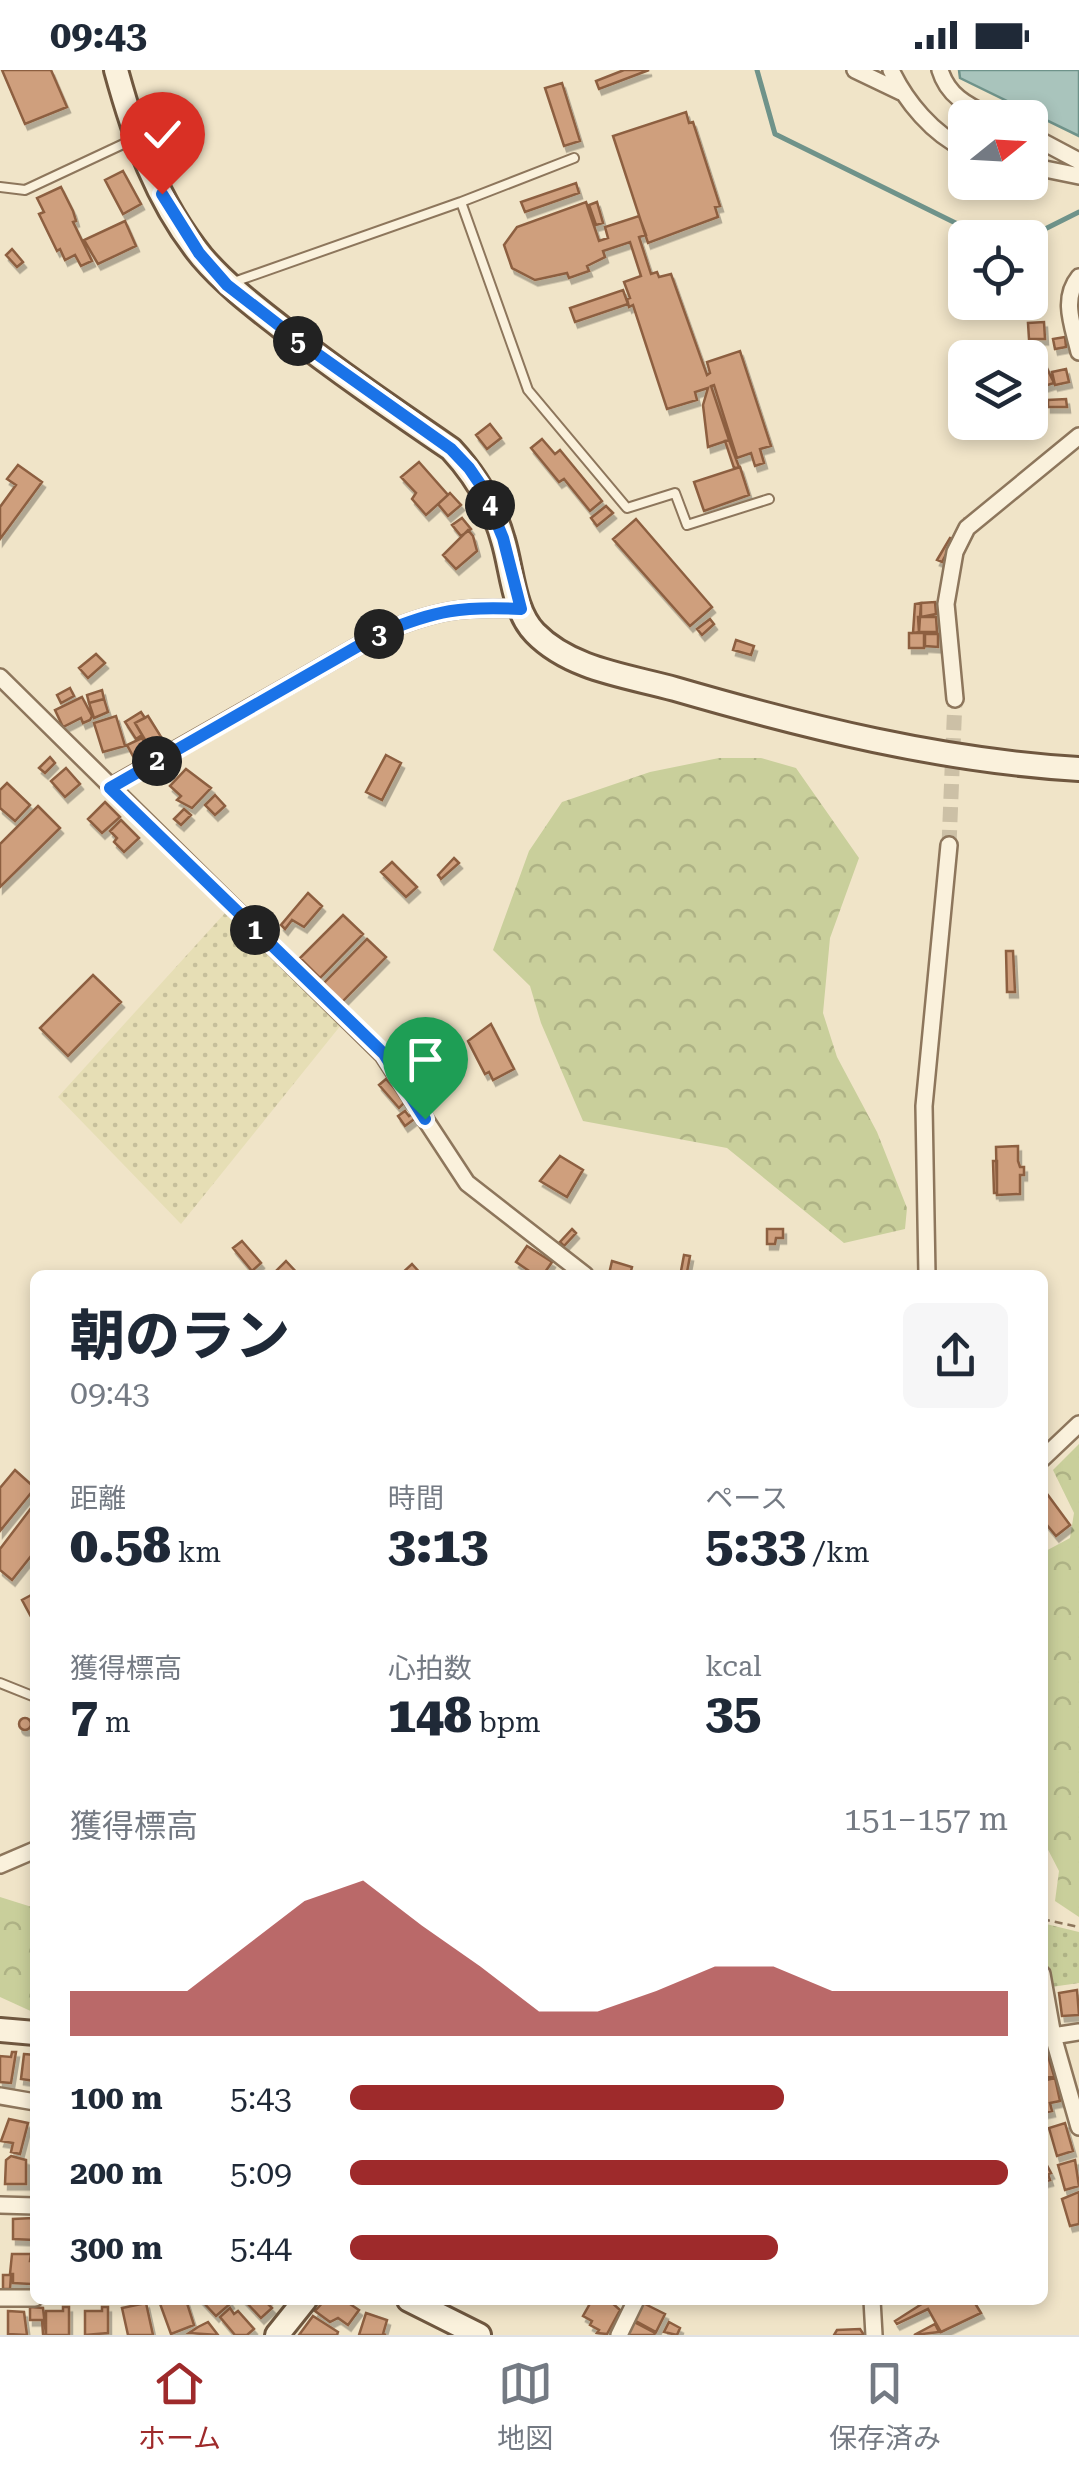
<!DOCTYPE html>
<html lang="ja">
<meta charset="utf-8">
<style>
body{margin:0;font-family:"Roboto Serif","Noto Sans JP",serif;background:#f6f6f7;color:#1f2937;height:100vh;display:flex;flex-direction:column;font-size:38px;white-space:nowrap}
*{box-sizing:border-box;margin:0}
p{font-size:32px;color:#747a83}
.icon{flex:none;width:55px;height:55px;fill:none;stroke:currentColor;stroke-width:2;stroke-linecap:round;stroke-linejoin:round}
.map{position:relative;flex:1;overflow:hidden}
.drawer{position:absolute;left:30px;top:1200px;width:1018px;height:1035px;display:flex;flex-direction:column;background:#fff;border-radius:15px;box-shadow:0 5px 15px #0003}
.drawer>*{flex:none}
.needle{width:65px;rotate:72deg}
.buttons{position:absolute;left:948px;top:30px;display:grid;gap:20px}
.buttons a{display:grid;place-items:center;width:100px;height:100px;border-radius:15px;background:#fff;box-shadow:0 5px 15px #0003;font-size:50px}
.pin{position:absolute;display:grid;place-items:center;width:85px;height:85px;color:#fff;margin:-102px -42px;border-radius:50% 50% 50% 0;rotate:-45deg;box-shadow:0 0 10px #0007}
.pin .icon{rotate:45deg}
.km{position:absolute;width:50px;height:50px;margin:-25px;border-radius:50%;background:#222;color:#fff;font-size:28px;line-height:50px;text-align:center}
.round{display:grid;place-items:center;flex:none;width:105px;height:105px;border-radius:15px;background:#f6f6f7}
.summary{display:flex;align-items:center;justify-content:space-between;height:170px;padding:0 40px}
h1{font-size:55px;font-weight:800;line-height:75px}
.metrics{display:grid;grid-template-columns:repeat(3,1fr);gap:15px;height:170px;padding:10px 40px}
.metrics div{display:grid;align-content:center}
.metrics b{font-size:50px;font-weight:800}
.metrics small{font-size:28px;font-weight:400}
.metrics p{font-size:28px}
.chart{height:280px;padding:20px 40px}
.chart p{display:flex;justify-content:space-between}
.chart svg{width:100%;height:180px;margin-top:10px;fill:#9e2a2b;opacity:.7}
ul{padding:0 40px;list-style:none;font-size:32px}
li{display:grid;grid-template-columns:160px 120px 1fr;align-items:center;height:75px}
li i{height:25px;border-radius:12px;background:#9e2a2b}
.status{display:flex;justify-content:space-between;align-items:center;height:70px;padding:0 50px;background:#fff;direction:ltr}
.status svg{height:28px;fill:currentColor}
.tab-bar{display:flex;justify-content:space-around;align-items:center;height:140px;border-top:2px solid #e0e1e3;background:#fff;font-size:28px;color:#747a83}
.tab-bar a{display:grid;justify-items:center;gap:5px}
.tab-bar .current{color:#9e2a2b}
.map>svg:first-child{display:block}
.farmland{fill:url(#farmland-dots)}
.forest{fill:url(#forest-crowns)}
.park{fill:url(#park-dots)}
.water{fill:#a9c4bc;stroke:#6f938a;stroke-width:2.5}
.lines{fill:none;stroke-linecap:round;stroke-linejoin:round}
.stream{stroke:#6f938a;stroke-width:5}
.building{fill:#cf9f7d;stroke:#8d5f41;stroke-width:2.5;filter:url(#shadow)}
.street-tunnel{stroke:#ccc0a6;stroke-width:15;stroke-dasharray:15 8;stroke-linecap:butt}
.lane-casing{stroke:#8d765c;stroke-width:12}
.street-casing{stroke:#8d765c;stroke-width:20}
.secondary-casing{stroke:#6f573f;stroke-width:28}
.path{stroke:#8d765c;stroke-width:2.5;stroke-dasharray:8 5;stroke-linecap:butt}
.lane{stroke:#faf1dc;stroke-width:8}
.street{stroke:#faf1dc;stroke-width:15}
.secondary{stroke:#faf1dc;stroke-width:22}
.route-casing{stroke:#fff;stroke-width:20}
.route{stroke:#1a73e8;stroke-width:12}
</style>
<div class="status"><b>09:43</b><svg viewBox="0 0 49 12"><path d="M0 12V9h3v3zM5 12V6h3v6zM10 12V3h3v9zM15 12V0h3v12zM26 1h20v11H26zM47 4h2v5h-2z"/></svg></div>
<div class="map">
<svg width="1079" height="2265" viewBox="0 0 1079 2265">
<defs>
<pattern id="farmland-dots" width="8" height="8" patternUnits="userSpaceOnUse" patternTransform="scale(2.5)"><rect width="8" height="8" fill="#e6deb5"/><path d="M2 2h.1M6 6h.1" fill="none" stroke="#c6bf9b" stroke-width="1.8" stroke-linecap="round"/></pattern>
<pattern id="forest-crowns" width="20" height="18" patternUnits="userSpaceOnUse" patternTransform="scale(2.5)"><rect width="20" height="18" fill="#c9cf9b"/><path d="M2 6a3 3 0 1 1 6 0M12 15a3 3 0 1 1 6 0" fill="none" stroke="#aeb285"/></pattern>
<pattern id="park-dots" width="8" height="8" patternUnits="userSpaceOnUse" patternTransform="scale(2.5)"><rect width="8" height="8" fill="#c9cf9b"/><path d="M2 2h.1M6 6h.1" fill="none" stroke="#aeb285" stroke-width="1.8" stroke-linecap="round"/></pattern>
<filter id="shadow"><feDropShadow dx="3" dy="5.5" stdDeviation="0" flood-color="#0004"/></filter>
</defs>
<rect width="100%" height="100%" fill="#f0e4c8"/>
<path class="farmland" d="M225,843L341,955L181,1154L58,1027Z"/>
<path class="forest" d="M719,688H761L796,698L859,788L830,868L823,943L837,987L877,1062L907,1138L905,1159L844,1173L727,1078L583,1051L541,953L530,916L493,880L529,781L562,732L650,702Z
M1079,1374V1847L1055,1831L1059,1801L1043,1770L1042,1483L1070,1468L1074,1443L1053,1400Z
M0,1827L35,1838V1943L0,1927Z"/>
<path class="park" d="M1042,1853L1079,1862V1913L1051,1917L1043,1878Z"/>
<path class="water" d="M959,0H1079V66L960,8Z"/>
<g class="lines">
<path class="stream" d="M757,0L775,64L986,168
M1027,168L1079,142"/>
</g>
<path class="building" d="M2,0H51L67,37L25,54Z
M624,0H649L599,19L596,11Z
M562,13L580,71L564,76L545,18Z
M686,42L689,53L693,52L720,136L715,137L718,147L648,173L613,66Z
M123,101L141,134L123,144L105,110Z
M576,113L579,123L525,142L521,132Z
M61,117L73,141L76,151L73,152L92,191L81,196L75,185L65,190L60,179L57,181L39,144L44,142L37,128Z
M586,132L599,171L608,168L605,157L639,146L646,165L639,167L651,204L657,202L659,207L671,204L707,305L710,303L707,292L740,281L771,376L760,379L764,393L755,396L751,383L737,388L714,315L711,316L729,370L708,377L703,335L708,318L695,322L697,330L667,339L633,235L629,237L627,229L630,228L624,212L641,206L630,172L603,181L605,187L587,196L589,201L569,208L567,203L535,210L512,198L504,175L517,157Z
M597,132L603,153L596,155L589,135Z
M125,151L136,176L98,194L84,170Z
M12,179L23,192L17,197L6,185Z
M623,220L628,234L575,252L570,238Z
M1044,252L1045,269H1029L1028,253Z
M1065,267L1066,277L1055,279L1053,269Z
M1042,288L1054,313L1038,318L1035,308L1039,306L1034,291Z
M1066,299L1069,312L1055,315L1052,302Z
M1066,329L1067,337H1048V330Z
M490,354L501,368L487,379L476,365Z
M542,369L555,384L560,380L602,431L590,441L564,409L559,412L531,378Z
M729,370L739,397L734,398L725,371Z
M419,392L448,425L426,445L412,429L416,423L401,407Z
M18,395L42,412L0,469V437L16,415L7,409Z
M740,397L749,425L704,441L694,412Z
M450,423L461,435L448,446L438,434Z
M606,436L613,443L597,456L591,448Z
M462,448L471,459L461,466L452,455Z
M965,448L942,492L937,490L950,468L953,469Z
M636,449L712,537L690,556L613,469Z
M468,460L473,466L477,481L456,499L443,485Z
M935,532L936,544L921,547V533Z
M921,533L919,562L913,563L915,534Z
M918,547H936L937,562H919Z
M710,549L714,554L702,565L697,559Z
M909,563H924V578H909Z
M925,564H938V577L925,576Z
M736,570L754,576L751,585L733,580Z
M96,584L105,593L88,608L79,598Z
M70,618L74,626L61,633L57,625Z
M102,620L104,629L89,633L87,625Z
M82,627L92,646L90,650L83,653L81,648L63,657L55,640Z
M104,629L108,642L94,648L89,633Z
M141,642L145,648L135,653L142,665L136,669L125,652Z
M116,646L125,676L103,682L94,653Z
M148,646L163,670L150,678L135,653Z
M142,668L147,678L133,686L127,675Z
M386,685L401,693L382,730L366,722Z
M50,687L55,693L45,703L39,698Z
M66,698L80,714L65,727L51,711Z
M186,699L211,718L192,738L177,730L181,726L170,716Z
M7,713L30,735L15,751L0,738V720Z
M215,725L225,736L215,745L205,735Z
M105,732L120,747L102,763L88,749Z
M38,736L60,758L0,817V774Z
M184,739L191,745L181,755L174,749Z
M121,750L139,768L124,782L114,772L117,768L110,761Z
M454,788L459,793L441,809L438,805Z
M392,792L417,817L406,827L381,802Z
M308,823L322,836L304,857L292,850L285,859L281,855Z
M343,845L363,864L320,908L300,888Z
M367,869L386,887L342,932L324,913Z
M1006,881H1013L1015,922H1007Z
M93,905L121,932L68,986L40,958Z
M491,954L514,999L493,1010L489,1002L485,1004L468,971Z
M386,1009L406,1031L399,1038L379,1015Z
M405,1041L409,1046L414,1043L417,1047L405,1056L398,1046Z
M1018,1076V1091L1020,1097H1024V1105H1020V1124L997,1125L996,1077Z
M560,1086L583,1100L567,1127L540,1111Z
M993,1091H997V1123H994Z
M572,1159L576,1163L564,1176L560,1172Z
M767,1159H783V1168H776L775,1174H767Z
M242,1171L261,1193L252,1201L233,1178Z
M527,1176L552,1192L543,1205H535L516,1192Z
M684,1185L690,1186L687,1202L681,1201Z
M286,1191L299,1205H272Z
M612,1191L632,1197L630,1205L609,1204Z
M412,1194L422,1205H400Z
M15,1400L35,1418L0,1461V1418Z
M1042,1417L1070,1455L1056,1466L1042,1449Z
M35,1433V1481L12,1510L0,1500V1479Z
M35,1523V1554L22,1530Z
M19 1654a6 6 0 1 1 12 0a6 6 0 1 1-12 0Z
M1077,1920L1079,1945L1062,1946L1059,1923Z
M1042,1978L1046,1979L1054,2006L1042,2009Z
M12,1982H16L11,2013L0,2012V1986L11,1987Z
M24,1984L35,1985V2011L21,2009Z
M1055,2008L1060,2031L1050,2033L1052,2041L1042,2043V2011Z
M9,2049L28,2053L20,2084L11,2082L13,2073L1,2071Z
M1065,2053L1073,2081L1057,2086L1049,2058Z
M11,2086L26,2090V2114H5L6,2090Z
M1044,2090L1051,2103L1048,2104L1050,2110L1042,2112Z
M1075,2090L1079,2116L1065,2120L1058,2095Z
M1079,2122V2154L1070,2156L1062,2129Z
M33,2148L35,2170L13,2169V2149Z
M12,2184H31L30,2191H35L31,2214L13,2213V2204H10Z
M3,2205H11L10,2219H3Z
M186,2230L194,2255L171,2264L159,2231Z
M201,2230H229L231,2233L216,2246Z
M244,2230H268L266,2232L272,2238L261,2248Z
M325,2230H344L359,2240L348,2255L338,2248L330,2252L315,2241Z
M592,2230H609L620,2240L607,2264L597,2263L599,2260L590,2255L592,2251L583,2246Z
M973,2230L981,2243L941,2262L928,2239L897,2254L895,2251L928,2230Z
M146,2233L153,2265H128L122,2238Z
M643,2233L665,2244L656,2262L634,2250Z
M30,2237L43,2238L46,2265L43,2264L42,2250H30Z
M63,2237H69V2265H46V2241H63Z
M102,2237H108V2263L85,2265V2241H102Z
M230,2238L234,2244L238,2241L254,2259L247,2265H235L220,2247Z
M8,2241L24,2242L27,2265L8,2264Z
M366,2243L387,2250L383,2264L386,2265H359Z
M313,2246L338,2262L337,2265H299Z
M208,2252L218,2265L189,2263L198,2257Z
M634,2252L655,2263L654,2265H627Z
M669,2252L680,2258L677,2265L664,2262Z
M935,2254L939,2262L914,2265Z
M860,2259L864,2265H834L837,2260Z"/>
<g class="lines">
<path class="street-tunnel" d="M949,775L955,629"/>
<g class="lane-casing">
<path id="lane" d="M0,117L25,120L134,69
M461,132L528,320L627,438L675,423L687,455L769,429
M231,213L461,132L574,88
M0,1613L35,1627"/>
</g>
<g class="street-casing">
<path id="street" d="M855,0L901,22
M891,0C906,32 933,64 965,79
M940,0C948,27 969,36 993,48
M1030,65L1079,91
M1030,96L1079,106
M1079,207C1061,229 1073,256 1079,282
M0,607L383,985L467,1113L585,1205
M955,629L946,534L955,482L967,458L1079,366
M110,717L381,563C436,540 462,536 521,539
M927,1205L924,1036L949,775
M1042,1389L1079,1354
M0,1795L35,1780
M1042,1904L1053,1966L1079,2057
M1053,1966L1079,1962
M0,2026L35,2032
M0,2135L35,2136
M0,2228H35
M872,2230L874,2265
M619,2265L636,2230"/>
</g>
<g class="secondary-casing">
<path id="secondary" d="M116,0C134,66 157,132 202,187C226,215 254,236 282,258C337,301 394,340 451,379C476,406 493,434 503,470C512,499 513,541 535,563C571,600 629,606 675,619C806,657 942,691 1079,699
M0,1960L35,1963
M409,2230L479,2265
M277,2265L305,2230"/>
</g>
<path class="path" d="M1042,1849L1079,1857"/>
<use href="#lane" class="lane"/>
<use href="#street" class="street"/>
<use href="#secondary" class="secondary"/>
</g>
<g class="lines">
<g class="route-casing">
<path id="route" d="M162,124L199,183L227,215L303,274L451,379L469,398L482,417L503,468L521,539C462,536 436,540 381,563L110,718L384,984L425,1049"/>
</g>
<use href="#route" class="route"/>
</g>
</svg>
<div class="buttons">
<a><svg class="needle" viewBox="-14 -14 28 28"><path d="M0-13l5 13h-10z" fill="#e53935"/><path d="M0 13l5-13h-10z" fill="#747a83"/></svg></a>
<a><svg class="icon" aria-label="locate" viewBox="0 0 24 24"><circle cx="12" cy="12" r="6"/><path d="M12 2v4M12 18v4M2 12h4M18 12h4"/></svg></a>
<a><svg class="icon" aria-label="layers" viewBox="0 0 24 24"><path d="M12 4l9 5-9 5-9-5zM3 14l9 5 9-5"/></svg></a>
</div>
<div class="pin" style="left:425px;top:1049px;background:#1e9e55"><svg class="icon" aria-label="arrive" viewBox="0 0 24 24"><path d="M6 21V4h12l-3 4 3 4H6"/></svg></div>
<div class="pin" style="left:162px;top:124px;background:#d93025"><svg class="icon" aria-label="check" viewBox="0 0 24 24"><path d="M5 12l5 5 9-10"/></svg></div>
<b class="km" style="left:255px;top:860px">1</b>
<b class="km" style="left:157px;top:691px">2</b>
<b class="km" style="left:379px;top:564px">3</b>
<b class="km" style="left:490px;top:435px">4</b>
<b class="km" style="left:298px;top:271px">5</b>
<section class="drawer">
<div class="summary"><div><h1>朝のラン</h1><p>09:43</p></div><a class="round"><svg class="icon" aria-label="share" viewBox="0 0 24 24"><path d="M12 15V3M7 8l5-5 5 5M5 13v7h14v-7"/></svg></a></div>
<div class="metrics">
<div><p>距離</p><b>0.58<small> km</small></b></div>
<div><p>時間</p><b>3:13</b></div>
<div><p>ペース</p><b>5:33<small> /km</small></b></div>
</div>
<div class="metrics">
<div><p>獲得標高</p><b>7<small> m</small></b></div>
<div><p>心拍数</p><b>148<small> bpm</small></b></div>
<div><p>kcal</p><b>35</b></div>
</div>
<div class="chart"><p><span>獲得標高</span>151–157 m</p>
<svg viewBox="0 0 160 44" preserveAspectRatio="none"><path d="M0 44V33L10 33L20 33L30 22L40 11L50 6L60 17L70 27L80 38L90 38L100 33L110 27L120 27L130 33L140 33L150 33L160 33V44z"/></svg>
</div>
<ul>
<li><b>100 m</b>5:43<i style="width:66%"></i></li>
<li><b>200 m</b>5:09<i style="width:100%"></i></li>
<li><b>300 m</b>5:44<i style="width:65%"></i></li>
</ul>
</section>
</div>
<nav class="tab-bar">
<a class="current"><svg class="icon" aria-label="home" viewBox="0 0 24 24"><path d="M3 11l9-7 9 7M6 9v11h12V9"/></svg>ホーム</a>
<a><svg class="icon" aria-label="map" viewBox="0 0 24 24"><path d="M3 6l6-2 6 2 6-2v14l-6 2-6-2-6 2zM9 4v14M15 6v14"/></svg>地図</a>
<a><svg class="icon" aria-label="saved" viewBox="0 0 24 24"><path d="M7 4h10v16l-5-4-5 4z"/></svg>保存済み</a>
</nav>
